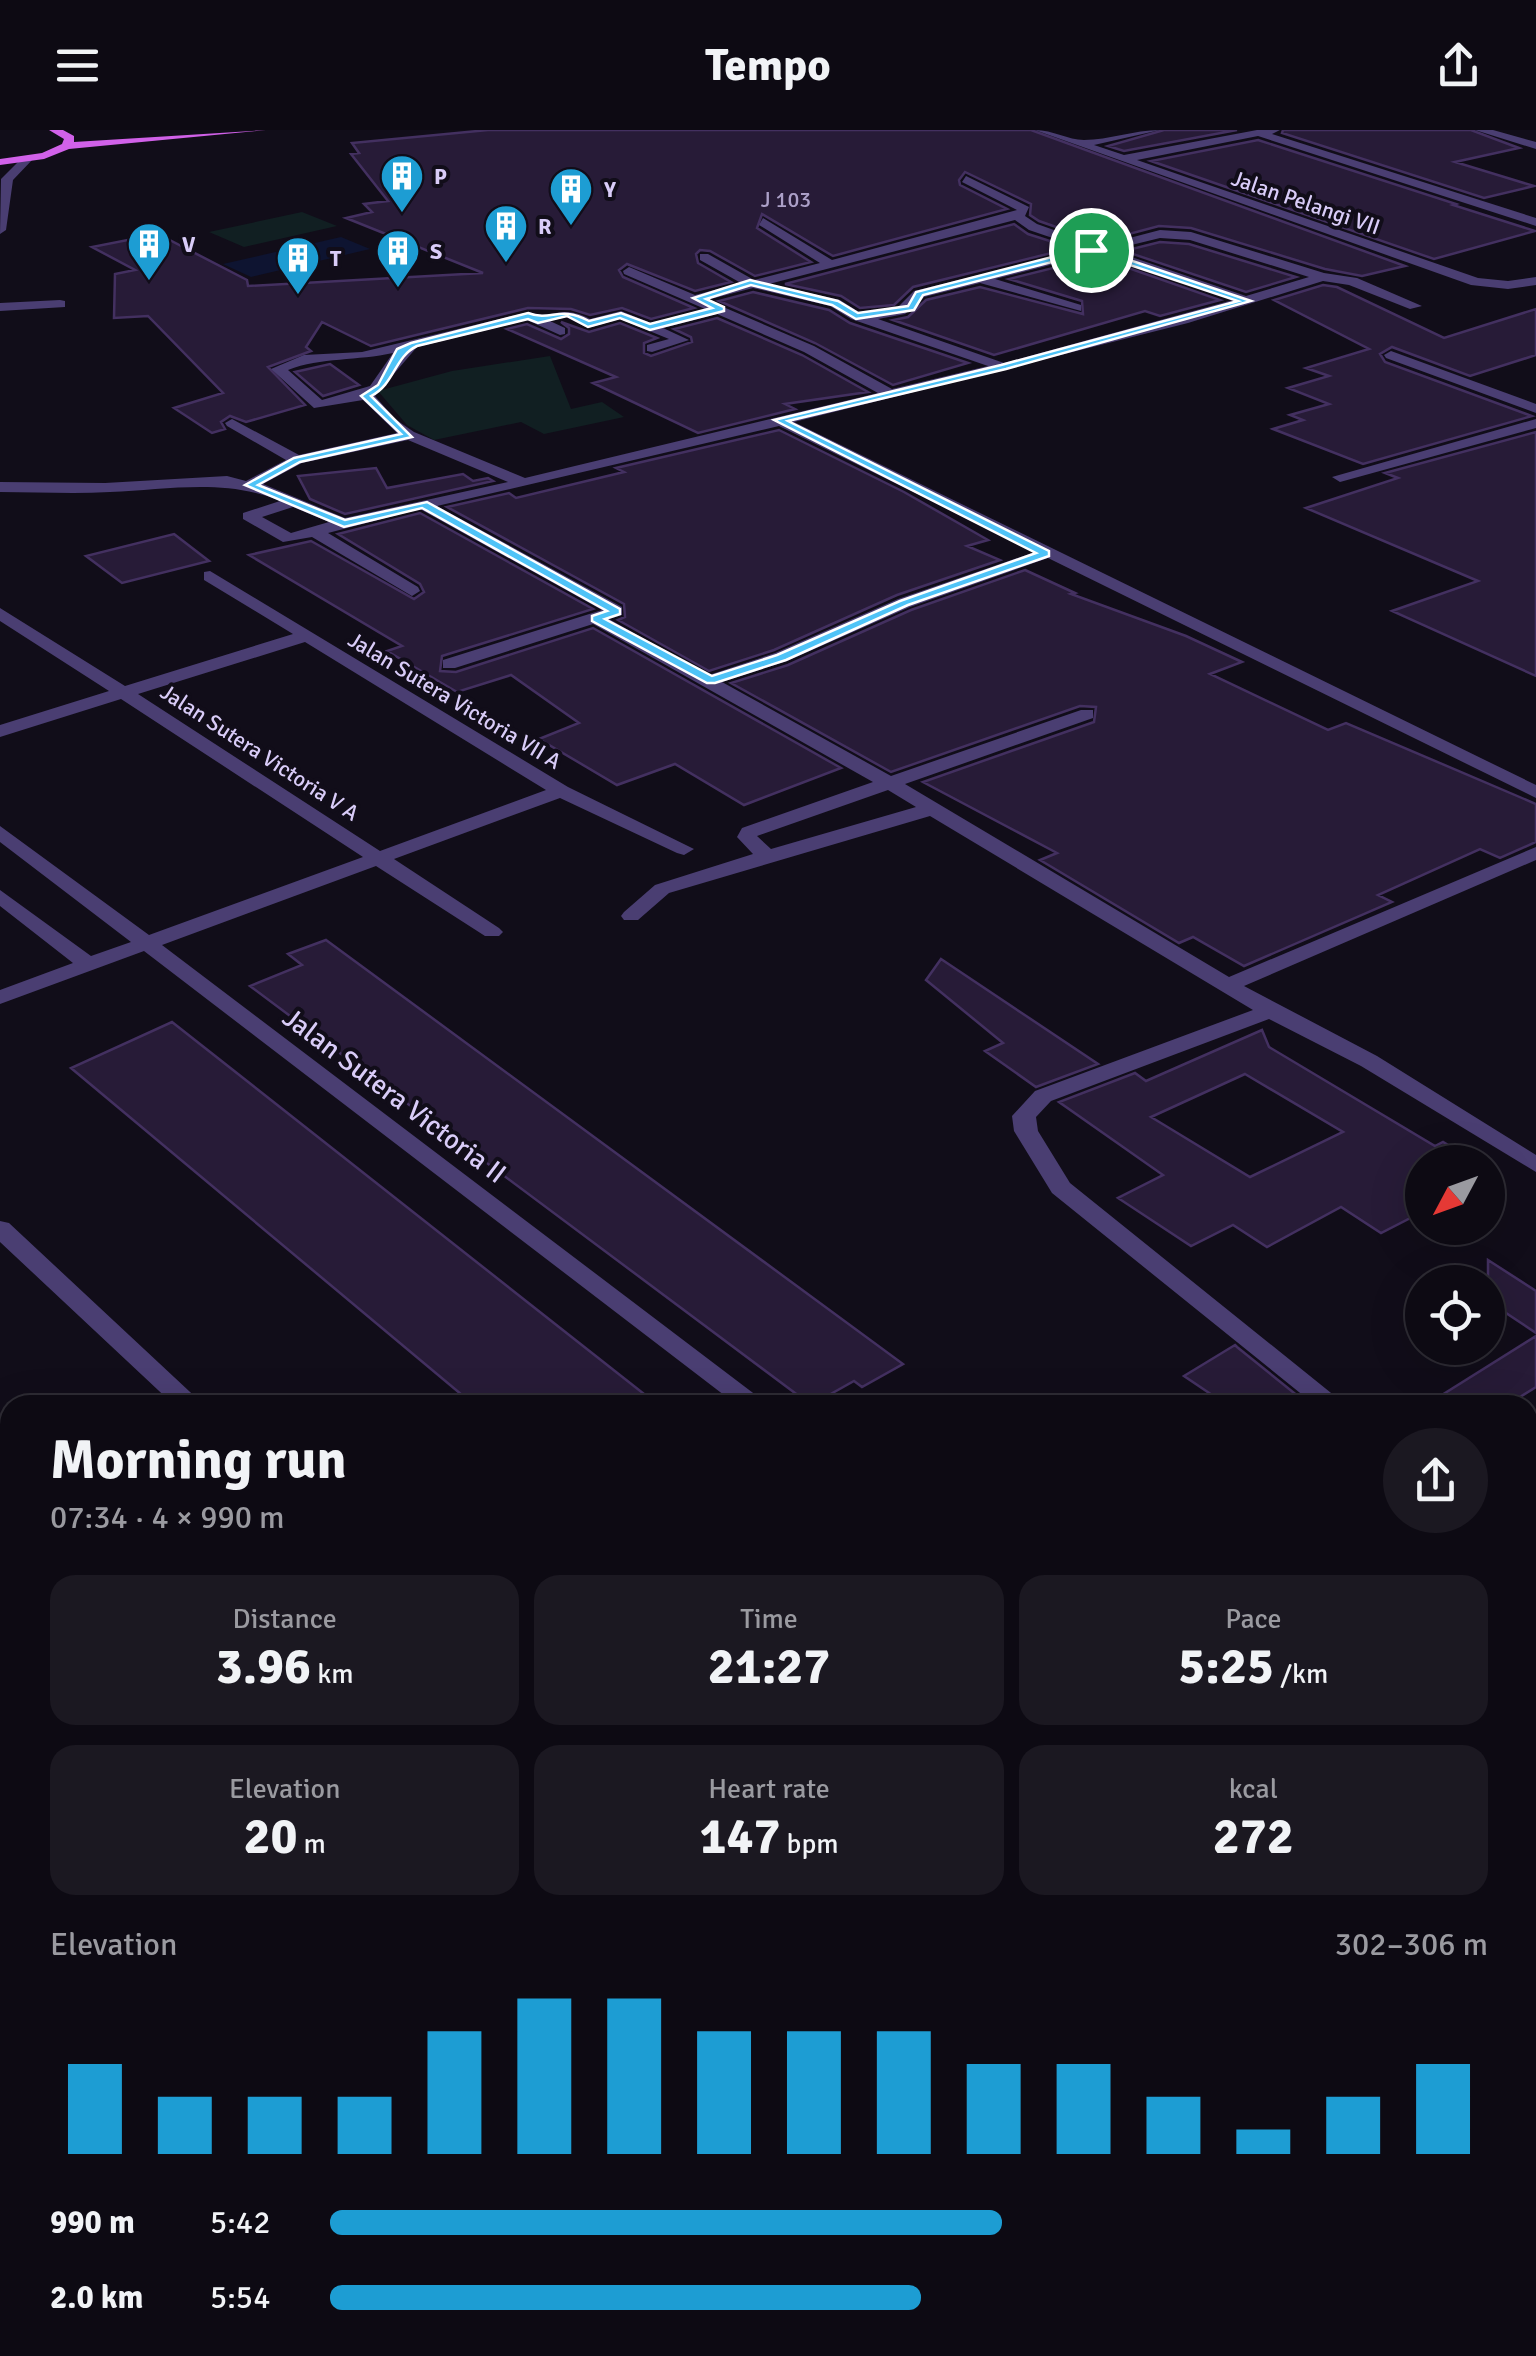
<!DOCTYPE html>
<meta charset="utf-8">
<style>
body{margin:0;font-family:Signika,sans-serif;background:#1b1821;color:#f1f3f6;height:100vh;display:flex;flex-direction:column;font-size:38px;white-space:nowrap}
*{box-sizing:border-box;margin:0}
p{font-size:32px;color:#9a9aa0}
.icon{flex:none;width:55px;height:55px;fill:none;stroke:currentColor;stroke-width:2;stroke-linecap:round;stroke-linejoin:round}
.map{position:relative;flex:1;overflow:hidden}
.panel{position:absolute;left:0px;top:1265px;width:1538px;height:962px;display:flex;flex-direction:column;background:#0d0a13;border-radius:30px 30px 0 0;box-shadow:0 10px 40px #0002,0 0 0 2px #2d2b33}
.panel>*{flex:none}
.needle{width:65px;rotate:229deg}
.controls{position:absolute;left:1405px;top:1015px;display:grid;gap:20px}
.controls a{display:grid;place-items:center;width:100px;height:100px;border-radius:50%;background:#0d0a13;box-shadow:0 10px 40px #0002,0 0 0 2px #2d2b33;font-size:50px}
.pin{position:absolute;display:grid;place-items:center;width:85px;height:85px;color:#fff;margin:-42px;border:5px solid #fff;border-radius:50%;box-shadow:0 2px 10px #0007}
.round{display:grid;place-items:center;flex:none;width:105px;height:105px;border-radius:52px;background:#1b1821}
.summary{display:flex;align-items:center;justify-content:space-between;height:170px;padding:0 50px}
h1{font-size:55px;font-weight:700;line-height:75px}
.metrics{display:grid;grid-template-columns:repeat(3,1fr);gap:15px;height:170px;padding:10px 50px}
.metrics div{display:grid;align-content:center;border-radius:25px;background:#1b1821;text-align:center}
.metrics b{font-size:50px;font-weight:700}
.metrics small{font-size:28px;font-weight:400}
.metrics p{font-size:28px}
.chart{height:280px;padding:20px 50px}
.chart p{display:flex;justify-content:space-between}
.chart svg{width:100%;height:180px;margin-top:10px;stroke:#1d9dd3;stroke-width:6}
ul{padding:0 50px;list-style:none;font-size:32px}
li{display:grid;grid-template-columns:160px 120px 1fr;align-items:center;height:75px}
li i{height:25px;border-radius:12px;background:#1d9dd3}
header{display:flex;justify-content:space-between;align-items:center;height:130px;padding:0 50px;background:#0d0a13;font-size:45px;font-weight:700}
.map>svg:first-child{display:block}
.green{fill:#111f22}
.water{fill:#0e1431}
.building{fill:#271b37;stroke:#433060;stroke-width:2.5;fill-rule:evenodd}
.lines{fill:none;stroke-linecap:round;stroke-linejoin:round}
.minor{fill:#4a3e72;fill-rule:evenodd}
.major{fill:#d161e9;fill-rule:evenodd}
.route{fill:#4fc3f7;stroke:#fff;stroke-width:2.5;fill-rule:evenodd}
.labels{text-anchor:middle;stroke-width:8;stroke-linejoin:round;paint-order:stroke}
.far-poi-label{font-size:22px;font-weight:bold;fill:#d9ccf8;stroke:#110d19;text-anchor:start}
.number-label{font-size:22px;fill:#aca0c8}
.far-street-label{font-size:22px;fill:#d9ccf8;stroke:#110d19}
.street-label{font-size:28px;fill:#d9ccf8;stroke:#110d19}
</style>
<header><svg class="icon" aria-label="menu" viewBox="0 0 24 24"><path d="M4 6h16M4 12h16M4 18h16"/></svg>Tempo<svg class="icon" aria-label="share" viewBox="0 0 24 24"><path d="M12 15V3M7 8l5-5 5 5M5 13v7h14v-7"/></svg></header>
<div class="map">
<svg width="1536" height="2226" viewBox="0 0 1536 2226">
<rect width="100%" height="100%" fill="#110d19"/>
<path class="green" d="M302,82L337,96L244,117L209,102Z
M550,226L571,279L602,272L624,287L544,304L521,292L434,310L407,295L378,261L452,241Z"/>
<path class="water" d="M341,107L370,119L251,147L223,134Z"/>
<path class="building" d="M488,0H1031L1405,136L1362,146L1325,139L1191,98L1159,96L1099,112L1039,91L1030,85L1031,74L965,42L959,50L960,55L1007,79L833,126L762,84L757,98L811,132L755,146L710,121L700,120L696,124L698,133L731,152L695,161L627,134L619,140L623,147L694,178L651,189L622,178L590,185L571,179L528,178L371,216L322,192L306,217L311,221L268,237L305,275L246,292L230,286L221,292L225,299L212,303L174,278L223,263L148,186L114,188L115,144L135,140L92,117L158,104L247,150L248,156L483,143L346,88L372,82L364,74L388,71L351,24L359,23L352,13Z
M1164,0H1237L1124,21L1108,16Z
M1283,0H1471L1519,18L1455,32L1534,56L1484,68L1282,3Z
M1258,10L1456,74L1453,75L1535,101L1434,129L1151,31Z
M1014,94L1028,104L1072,118L913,157L894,175L860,178L841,166L785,154Z
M1160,112L1189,114L1296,147L1246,162L1124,121Z
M1097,127L1220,170L1160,186L1145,181L994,225L893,190L908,187L926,170L980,157L1083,184L1082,171L1009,149Z
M1323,155L1337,157L1444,208L1536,179V225L1470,246L1392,217L1380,224L1385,232L1532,286L1363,334L1273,299L1303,290L1290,285L1329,274L1288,258L1329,246L1306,238L1369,219L1274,170Z
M753,162L829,180L850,193L968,233L893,255L815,213L719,171Z
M717,188L802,225L868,262L785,274L795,279L698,303L593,253L616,247L507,199L527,194L561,209L569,204V198L561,192L589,202L620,193L657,208L644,213V223L651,226L692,212L691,207L674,199Z
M330,234L359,255L323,266L295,242Z
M779,300L904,362L988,410L967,416L1000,430L897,465L774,520L709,541L618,490L625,487L624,474L447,377L509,363L516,368L624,342L616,338Z
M1536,302V546L1392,481L1478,451L1306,378L1398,348L1385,343Z
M376,338L387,358L463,344L473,351L488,348L493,351L345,384L310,369L298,346Z
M420,383L593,479L442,526L440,541L456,542L593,498L841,638L744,675L675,634L617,655L539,609L579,593L511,545L457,562L387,521L402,516L249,425L311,411L414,469L424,462L420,454L338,404Z
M174,404L209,431L122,453L86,426Z
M1025,440L1075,463L1071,464L1186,506L1242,532L1210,544L1328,600L1346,593L1536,674V712L1500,728L1480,719L1378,765L1392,772L1244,836L1193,807L1179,813L1040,730L1057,723L923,652L1094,592L1096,577L1080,576L891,642L731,553L788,535L911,480Z
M326,810L903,1234L862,1257L854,1251L811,1275L250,856L302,835L288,824Z
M941,829L1098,934L1036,957L985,921L1003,913L926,850Z
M172,892L658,1275H474L71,938Z
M1262,900L1269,917L1435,1016L1443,1012L1476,1032H1422V1082L1381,1103L1341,1077L1267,1117L1233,1095L1191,1116L1118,1068L1163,1045L1059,972L1135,943L1146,951ZM1245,944L1343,1002L1250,1047L1151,987Z
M1488,1130L1536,1161V1203L1488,1171Z
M1536,1206V1257L1507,1275H1426Z
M1235,1215L1237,1217L1309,1275H1227L1184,1246Z"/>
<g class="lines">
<path class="minor" d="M1035,0C1053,0 1068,10 1084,10C1109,10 1134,0 1160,0L1094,15L1124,25L1257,0H1280L1272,4L1536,88V96L1258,6L1137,30L1478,148L1508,151L1536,147V155L1508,159L1471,155Z
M1475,0H1493L1536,12V19Z
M23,27L33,29L13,50L6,100L0,104L1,49Z
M966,46L1029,77L1025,86L1037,94L1099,116L1160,100L1191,102L1324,143L1357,148L1422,176L1410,179L1349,155L1323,151L1188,193L794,292L1536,655V668L1048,428L910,477L787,531L722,552L891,646L1081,580H1093V588L905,654L1229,847L1536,717V730L1244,856L1377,926L1536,1025V1042L1361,936L1269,889L1051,971L1036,987L1038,1001L1070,1053L1346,1275H1315L1052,1063L1014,1001L1012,986L1035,961L1253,880L930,686L669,763L638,790H624L621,786L624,782L655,755L753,724L737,707L742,698L873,652L593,494L455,538H443V530L602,480L420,379L328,403L418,457L420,461L412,466L312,407L283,412L243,389V383L280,371C225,348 167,360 110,362C73,364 36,362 0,362V352L105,353L227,346L246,351L286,330L227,296L225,293L232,289L299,325L397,303L363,270L314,278L271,239L304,225L362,222L529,182C554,191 559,173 590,189L621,181L651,193L705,179L624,144L623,141L629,137L695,165L741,153L700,130V124H708L754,150L820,133L759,95L763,88L832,130L1017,80L962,52ZM1015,90L1029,100L1085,119L914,161L896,179L859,182L840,170L769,154ZM1160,108L1190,110L1309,147L1246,166L1111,120ZM1097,123L1233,170L1004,233L878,189L905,184L924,167L980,153L1081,181V175L995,149ZM753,158L830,176L851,189L988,236L892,259L814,216L707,170ZM717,184L804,222L878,263L525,348L414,302L395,289L375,266L417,217L527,190L560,205L565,204V198L550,191L566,187L588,198L620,189L669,209L647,215V221L652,222L689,210L663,198ZM393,223L370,256L322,270L288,240C321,227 358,231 393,223ZM779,296L1035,422L898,469L775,523L709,545L609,489L622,485V477L437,376ZM408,310L508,352L345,388L263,354L302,333ZM293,377L329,392L291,403L262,387ZM888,660L916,677L771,719L757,706Z
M60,170L65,171V177L0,181V173Z
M1391,221L1536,274V283L1386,228L1384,225Z
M1536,289V298L1340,352L1332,347Z
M210,441L568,657L694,719L684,725L677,723L560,668L394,729L499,798L503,802L499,806H485L376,736L162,815L769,1275H737L144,821L0,874V860L73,833L0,776V760L91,826L131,812L0,712V696L149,805L363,727L121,569L0,607V595L109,561L0,491V478L125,556L293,504L204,450V442ZM305,512L546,660L380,721L138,564Z
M0,1091L9,1093L204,1275H174L0,1112Z
M1536,1331V1353L1528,1355V1333Z
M1528,1441L1536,1443V1467L1528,1465Z
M0,1743L10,1746V1772L0,1769Z
M10,1844V1878L0,1881V1847Z
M0,1968L10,1972V2037L0,2033Z
M1528,2034L1536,2037V2074L1528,2071Z
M45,2218H83L86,2226H48Z
M851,2218H890L893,2226H854Z"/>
<path class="major" d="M49,0H63L74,6V12L266,0L69,19L44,29L0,35V29L42,23L62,14L64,9Z"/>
</g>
<path class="route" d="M1091,117L1251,171L1006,239L788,291L1049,421V426L908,475L786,530L715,553H707L592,491V486L607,481L422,378L344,397L245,355L294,328L401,304L361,266L378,255L397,219L411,213L528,183C552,192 559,175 589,191L621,183L650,194L712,178L693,168L750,150L838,171L858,183L908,176L916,162ZM1091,122L1238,171L1001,235L774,290L1036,423L900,471L777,525L712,546L605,489L620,484V479L427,372L345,390L258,355L300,332L412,307L371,266C395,254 394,227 417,216L528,189L538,193L567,186L588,197L620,188L650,200L724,181V177L706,169L751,155L832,175L856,189L914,180L923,165Z"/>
<defs>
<g id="building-pin" transform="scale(2.25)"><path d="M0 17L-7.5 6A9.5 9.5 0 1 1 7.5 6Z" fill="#1d9dd3" stroke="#110d19"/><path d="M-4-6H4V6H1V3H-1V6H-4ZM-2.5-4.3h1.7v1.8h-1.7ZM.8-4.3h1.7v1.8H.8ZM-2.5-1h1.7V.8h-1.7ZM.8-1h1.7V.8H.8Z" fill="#fff"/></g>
</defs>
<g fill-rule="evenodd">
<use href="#building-pin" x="402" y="46"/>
<use href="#building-pin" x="571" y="59"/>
<use href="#building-pin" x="506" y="96"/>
<use href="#building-pin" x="149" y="114"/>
<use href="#building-pin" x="398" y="121"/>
<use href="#building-pin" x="298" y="128"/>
</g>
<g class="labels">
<g class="far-poi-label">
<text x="434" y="54">P</text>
<text x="604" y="67">Y</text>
<text x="538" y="104">R</text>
<text x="182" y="122">V</text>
<text x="430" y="129">S</text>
<text x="330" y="136">T</text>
</g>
<g class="number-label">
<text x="786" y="77">J 103</text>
</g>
<g class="far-street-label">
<text transform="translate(1306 72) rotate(19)" y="8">Jalan Pelangi VII</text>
<text transform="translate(455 570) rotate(31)" y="8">Jalan Sutera Victoria VII A</text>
<text transform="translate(260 622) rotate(33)" y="8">Jalan Sutera Victoria V A</text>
</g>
<g class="street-label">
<text transform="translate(395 965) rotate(37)" y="10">Jalan Sutera Victoria II</text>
</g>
</g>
</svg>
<div class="controls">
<a><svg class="needle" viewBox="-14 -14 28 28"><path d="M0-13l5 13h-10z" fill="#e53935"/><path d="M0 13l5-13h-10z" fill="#9a9aa0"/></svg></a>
<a><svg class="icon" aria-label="locate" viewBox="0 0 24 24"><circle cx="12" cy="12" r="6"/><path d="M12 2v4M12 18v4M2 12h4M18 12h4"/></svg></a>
</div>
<div class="pin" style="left:1091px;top:120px;background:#1e9e55"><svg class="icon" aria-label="arrive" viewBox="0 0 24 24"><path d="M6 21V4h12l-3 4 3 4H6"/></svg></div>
<section class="panel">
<div class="summary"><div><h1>Morning run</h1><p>07:34 · 4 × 990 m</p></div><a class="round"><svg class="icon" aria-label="share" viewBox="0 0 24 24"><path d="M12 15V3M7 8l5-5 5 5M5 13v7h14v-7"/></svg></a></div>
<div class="metrics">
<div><p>Distance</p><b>3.96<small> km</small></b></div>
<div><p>Time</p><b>21:27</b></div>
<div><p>Pace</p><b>5:25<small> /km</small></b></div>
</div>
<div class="metrics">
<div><p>Elevation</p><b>20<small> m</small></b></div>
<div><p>Heart rate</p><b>147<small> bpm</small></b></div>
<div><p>kcal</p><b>272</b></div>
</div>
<div class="chart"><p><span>Elevation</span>302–306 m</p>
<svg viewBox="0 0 160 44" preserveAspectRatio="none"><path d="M5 44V22M15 44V30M25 44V30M35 44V30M45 44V14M55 44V6M65 44V6M75 44V14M85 44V14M95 44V14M105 44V22M115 44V22M125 44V30M135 44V38M145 44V30M155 44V22"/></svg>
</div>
<ul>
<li><b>990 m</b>5:42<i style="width:58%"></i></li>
<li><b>2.0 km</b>5:54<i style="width:51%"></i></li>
</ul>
</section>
</div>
